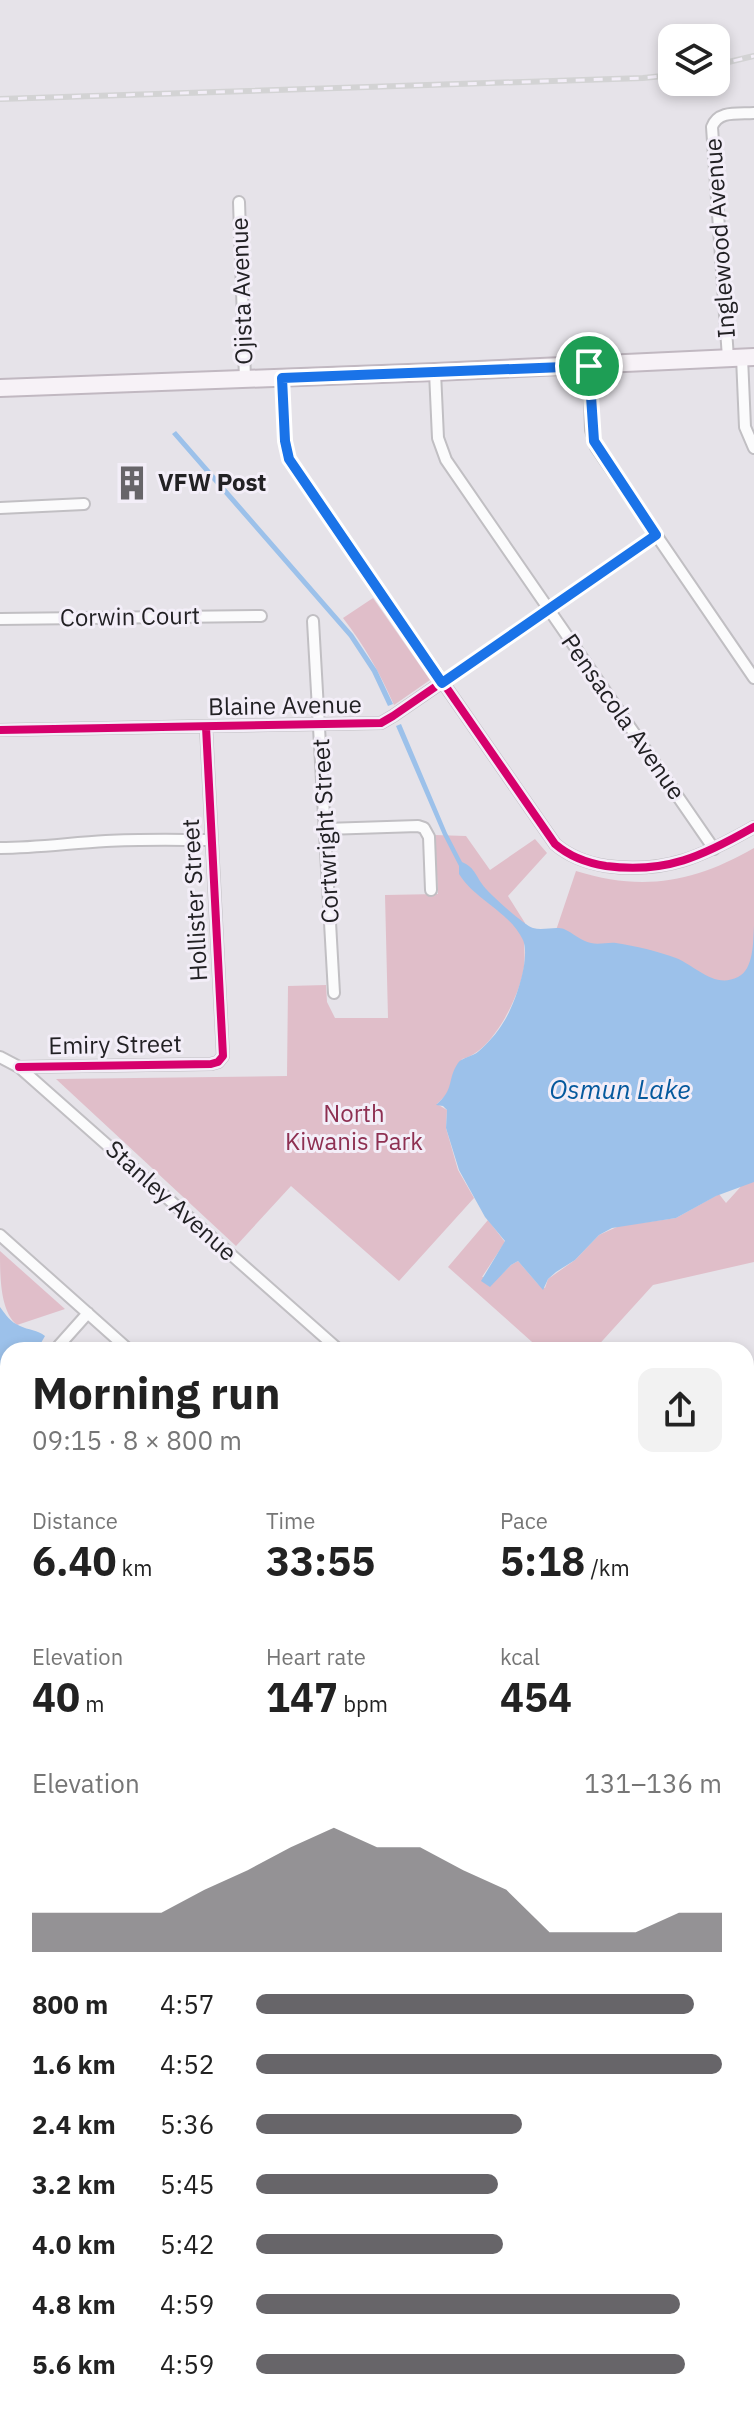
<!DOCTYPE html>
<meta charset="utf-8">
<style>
body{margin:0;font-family:"IBM Plex Sans",sans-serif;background:#f2f2f2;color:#222;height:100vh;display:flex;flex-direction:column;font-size:30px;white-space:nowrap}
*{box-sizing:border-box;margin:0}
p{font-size:26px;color:#767676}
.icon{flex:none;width:44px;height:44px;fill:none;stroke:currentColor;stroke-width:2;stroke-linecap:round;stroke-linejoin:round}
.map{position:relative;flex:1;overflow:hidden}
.sheet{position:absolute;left:0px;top:1342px;width:754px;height:1070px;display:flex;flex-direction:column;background:#fff;border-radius:24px 24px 0 0;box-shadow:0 4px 12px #0003}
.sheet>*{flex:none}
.tools{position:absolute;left:658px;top:24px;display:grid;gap:16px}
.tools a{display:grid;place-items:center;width:72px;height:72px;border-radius:16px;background:#fff;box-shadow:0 4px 12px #0003;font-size:40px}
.pin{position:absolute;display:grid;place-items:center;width:68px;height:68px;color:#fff;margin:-34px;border:4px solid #fff;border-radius:50%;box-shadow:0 2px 8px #0007}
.round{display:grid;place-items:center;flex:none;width:84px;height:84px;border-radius:16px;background:#f2f2f2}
.head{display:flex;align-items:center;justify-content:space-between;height:136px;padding:0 32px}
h1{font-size:44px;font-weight:800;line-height:60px}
.figures{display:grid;grid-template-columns:repeat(3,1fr);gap:12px;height:136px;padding:8px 32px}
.figures div{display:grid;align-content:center}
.figures b{font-size:40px;font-weight:800}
.figures small{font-size:22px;font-weight:400}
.figures p{font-size:22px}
.chart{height:224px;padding:16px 32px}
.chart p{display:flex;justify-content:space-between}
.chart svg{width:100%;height:144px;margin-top:8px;fill:#676569;opacity:.7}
ul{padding:0 32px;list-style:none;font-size:26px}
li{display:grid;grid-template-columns:128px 96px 1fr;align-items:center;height:60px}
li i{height:20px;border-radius:10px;background:#676569}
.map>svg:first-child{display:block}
.green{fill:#e0bec9}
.water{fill:#9cc1ea}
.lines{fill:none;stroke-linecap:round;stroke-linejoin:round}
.street-casing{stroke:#c1bfc3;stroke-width:14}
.secondary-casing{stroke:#c1bfc3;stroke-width:18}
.primary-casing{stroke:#c1b8c1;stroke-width:20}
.street{stroke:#fbfbfc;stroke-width:10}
.secondary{stroke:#f9f7f9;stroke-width:14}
.primary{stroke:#f7f2f7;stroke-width:16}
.rail-casing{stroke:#d3d3d4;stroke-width:6}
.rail{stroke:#f3eef8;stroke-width:3;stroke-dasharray:9;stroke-linecap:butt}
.cycleway-casing{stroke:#f3eef8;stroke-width:13}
.cycleway{stroke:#d6006c;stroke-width:8}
.route-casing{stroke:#fff;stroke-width:16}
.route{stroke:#1a73e8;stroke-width:10}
.labels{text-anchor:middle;stroke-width:6;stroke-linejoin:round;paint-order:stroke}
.street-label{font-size:24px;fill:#222124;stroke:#f3eef8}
.poi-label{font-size:24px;font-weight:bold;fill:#222124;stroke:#f3eef8;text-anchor:start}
.park-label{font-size:24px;fill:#8e3052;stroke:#f3eef8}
.water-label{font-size:26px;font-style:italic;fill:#05599d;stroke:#f3eef8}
</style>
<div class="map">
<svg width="754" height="2411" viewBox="0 0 754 2411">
<rect width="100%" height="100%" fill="#e6e3e9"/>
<path class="green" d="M373,598L430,680L394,705C380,673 364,645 343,618Z
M435,835L466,836L490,870L535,839L547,853L508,896L525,923C522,938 526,951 524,967C520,996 492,1053 462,1059L448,1093L437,1104L447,1110L446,1128L458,1170L474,1198L399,1281L291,1186L236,1246L56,1079L287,1076L288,986L326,985L327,1002L335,1018H388L385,895L438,894Z
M754,848V1042L548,954L576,871C643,892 695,882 754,848Z
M754,1172V1262L653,1285L594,1350H541L448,1267L488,1220L505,1242L482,1277L502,1274L511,1265L518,1261L538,1284L545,1288L548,1279L575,1260L599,1235L619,1226L676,1218L719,1194L726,1203Z
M0,1251L65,1309L17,1325C0,1311 0,1276 0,1251Z"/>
<path class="water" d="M176,431L353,634L377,670L393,704L388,706L372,672L349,637L172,434Z
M401,724L447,833L462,862C474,867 475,874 482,884C488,893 524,925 533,928C543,931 555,926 564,929C573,933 581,941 591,943C599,945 608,942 616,943C636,946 657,951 676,958C696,966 714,989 738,977C754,969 753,942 754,926V1182L716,1196L676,1218L612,1228L599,1235L575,1260L556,1272L548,1279L543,1290L518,1261L511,1265L490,1287L481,1281L505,1241L485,1217L459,1170L446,1128L447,1110L443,1106L436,1105C455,1089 447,1079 458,1063C462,1057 473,1057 479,1051C488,1043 497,1033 503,1023C514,1007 531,959 523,940C510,912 475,900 459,874V866L443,835L396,726Z
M0,1307C6,1315 10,1322 20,1326C28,1330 38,1330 45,1336L37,1350H8V1447L0,1454Z"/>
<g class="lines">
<g class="street-casing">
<path id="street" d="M239,202L245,379
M742,357L745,427L754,448
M728,358L712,127C718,110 738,114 754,113
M589,366L591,430L596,447L754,678
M435,372L438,438L446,460L714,849
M282,378L285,441L290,462L555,844C570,857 587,863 606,866C666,874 703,856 754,827
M0,508L84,504
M0,619L261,616
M313,621L334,993
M0,730L381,723L393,716L656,535
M325,829L418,826L424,828L429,837L431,890
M0,848C36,848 70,843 106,841C141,839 177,840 212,840
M0,1057L19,1067L339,1350
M19,1067L211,1064L218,1062L223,1056L206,727
M0,1235L129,1350
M55,1350L88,1313
M0,1473L8,1468
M0,1604L8,1619
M746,1713L754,1721
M746,1769L754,1761
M0,1803L8,1794
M746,1955L754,1947
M0,2133L8,2140
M746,2193L754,2185
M746,2256L754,2263
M0,2327L8,2319
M746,2374L754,2366
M300,2404L308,2411
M103,2411L110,2404
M531,2411L537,2404
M710,2411L717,2404"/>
</g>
<g class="secondary-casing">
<path id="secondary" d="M746,1581L754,1575
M0,1975L8,1972"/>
</g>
<g class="primary-casing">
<path id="primary" d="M0,388L435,372L754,357"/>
</g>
<use href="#street" class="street"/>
<use href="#secondary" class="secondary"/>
<use href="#primary" class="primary"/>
<g class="rail-casing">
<path id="rail" d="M716,65L754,56
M0,99L643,78L672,75"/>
</g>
<use href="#rail" class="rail"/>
<g class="cycleway-casing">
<path id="cycleway" d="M282,378L285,441L290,462L555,844C570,857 587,863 606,866C666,874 703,856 754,827
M0,730L381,723L393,716L656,535
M19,1067L211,1064L218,1062L223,1056L206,727"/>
</g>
<use href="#cycleway" class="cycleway"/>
</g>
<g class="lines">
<g class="route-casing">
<path id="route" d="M589,366L594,441L656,535L442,683L289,459L285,441L282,378Z"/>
</g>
<use href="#route" class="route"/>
</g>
<defs>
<g id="building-bare" transform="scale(2.76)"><path d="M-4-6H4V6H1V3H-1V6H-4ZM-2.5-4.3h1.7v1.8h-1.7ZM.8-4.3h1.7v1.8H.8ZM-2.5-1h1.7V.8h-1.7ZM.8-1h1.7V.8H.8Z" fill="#676569" stroke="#f3eef8" stroke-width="2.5" paint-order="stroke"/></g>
</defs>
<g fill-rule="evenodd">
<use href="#building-bare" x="132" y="483"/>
</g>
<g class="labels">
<g class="street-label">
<text transform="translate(720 238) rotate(-94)" y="8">Inglewood Avenue</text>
<text transform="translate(242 291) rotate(-92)" y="8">Ojista Avenue</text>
<text transform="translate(130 617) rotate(-1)" y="8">Corwin Court</text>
<text transform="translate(285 706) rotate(-1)" y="8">Blaine Avenue</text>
<text transform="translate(623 717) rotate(55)" y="8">Pensacola Avenue</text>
<text transform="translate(326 831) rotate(-93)" y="8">Cortwright Street</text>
<text transform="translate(195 900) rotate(-93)" y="8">Hollister Street</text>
<text transform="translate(115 1045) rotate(-1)" y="8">Emiry Street</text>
<text transform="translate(171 1201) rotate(42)" y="8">Stanley Avenue</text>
</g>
<g class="poi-label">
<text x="158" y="491">VFW Post</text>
</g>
<g class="park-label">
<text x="354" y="1122">North<tspan x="354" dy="28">Kiwanis Park</tspan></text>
</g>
<g class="water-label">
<text x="620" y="1099">Osmun Lake</text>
</g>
</g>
</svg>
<div class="tools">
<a><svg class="icon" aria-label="layers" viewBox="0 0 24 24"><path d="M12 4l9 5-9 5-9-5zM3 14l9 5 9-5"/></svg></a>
</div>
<div class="pin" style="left:589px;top:366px;background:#1e9e55"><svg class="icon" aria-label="arrive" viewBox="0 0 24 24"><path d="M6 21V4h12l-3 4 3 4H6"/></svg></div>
<section class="sheet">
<div class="head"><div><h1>Morning run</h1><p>09:15 · 8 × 800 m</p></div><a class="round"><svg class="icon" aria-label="share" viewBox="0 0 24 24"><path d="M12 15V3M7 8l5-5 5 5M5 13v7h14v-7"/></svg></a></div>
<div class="figures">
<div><p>Distance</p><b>6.40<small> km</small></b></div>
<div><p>Time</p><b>33:55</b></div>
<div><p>Pace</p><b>5:18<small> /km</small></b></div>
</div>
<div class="figures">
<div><p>Elevation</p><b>40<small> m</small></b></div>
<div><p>Heart rate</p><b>147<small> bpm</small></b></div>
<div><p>kcal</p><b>454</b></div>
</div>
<div class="chart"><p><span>Elevation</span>131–136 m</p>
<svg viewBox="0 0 160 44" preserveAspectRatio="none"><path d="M0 44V32L10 32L20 32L30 32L40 25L50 19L60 12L70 6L80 12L90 12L100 19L110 25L120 38L130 38L140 38L150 32L160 32V44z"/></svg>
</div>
<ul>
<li><b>800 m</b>4:57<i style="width:94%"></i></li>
<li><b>1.6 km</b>4:52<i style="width:100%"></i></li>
<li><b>2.4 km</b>5:36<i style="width:57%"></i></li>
<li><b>3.2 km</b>5:45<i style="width:52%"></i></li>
<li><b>4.0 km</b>5:42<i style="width:53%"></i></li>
<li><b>4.8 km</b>4:59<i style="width:91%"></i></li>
<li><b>5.6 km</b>4:59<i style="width:92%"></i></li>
</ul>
</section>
</div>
